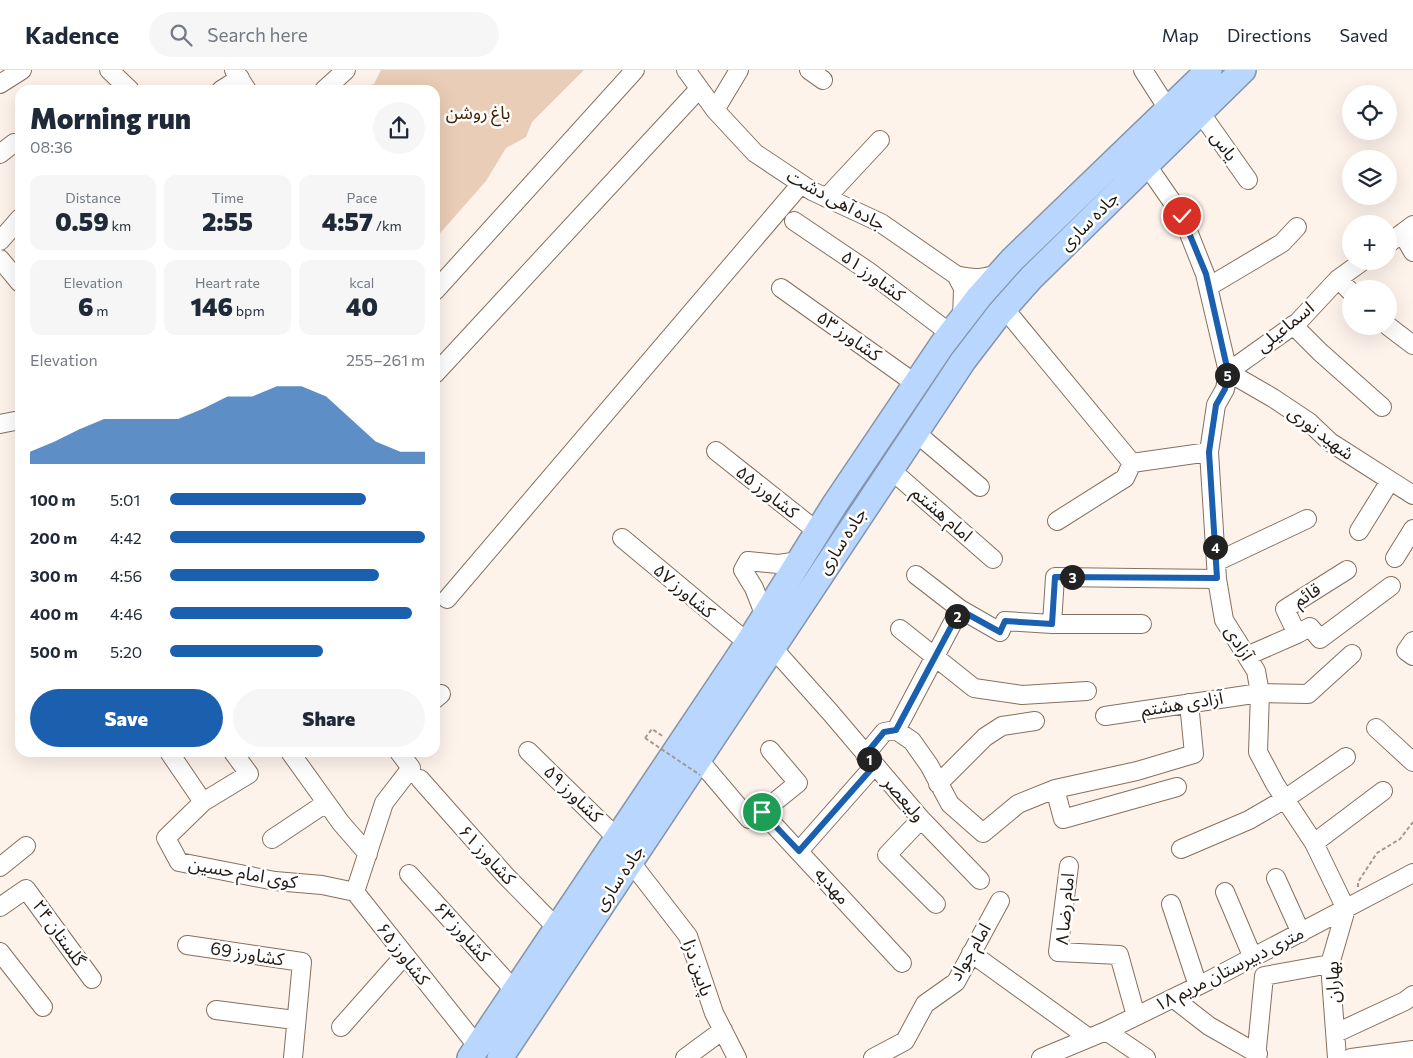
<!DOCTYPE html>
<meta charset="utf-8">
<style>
body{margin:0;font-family:Commissioner,"Noto Sans Arabic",sans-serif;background:#f6f6f7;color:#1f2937;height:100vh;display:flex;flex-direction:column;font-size:19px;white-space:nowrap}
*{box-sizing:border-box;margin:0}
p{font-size:16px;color:#747a83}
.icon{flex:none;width:28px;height:28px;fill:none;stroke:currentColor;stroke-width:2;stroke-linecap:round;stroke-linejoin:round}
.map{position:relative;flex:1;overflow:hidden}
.panel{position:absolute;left:15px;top:15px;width:425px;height:672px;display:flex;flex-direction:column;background:#fff;border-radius:15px;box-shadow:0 5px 20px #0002}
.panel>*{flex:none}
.controls{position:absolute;left:1342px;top:15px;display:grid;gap:10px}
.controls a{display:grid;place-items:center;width:55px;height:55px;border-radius:50%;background:#fff;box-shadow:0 5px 20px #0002;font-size:25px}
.pin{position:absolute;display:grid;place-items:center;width:42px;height:42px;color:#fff;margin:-21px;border:2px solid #fff;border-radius:50%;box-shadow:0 1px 5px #0007}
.km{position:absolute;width:25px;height:25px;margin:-12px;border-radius:50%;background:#222;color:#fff;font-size:14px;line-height:25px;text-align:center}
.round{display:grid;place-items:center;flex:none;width:52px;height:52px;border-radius:26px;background:#f6f6f7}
.headline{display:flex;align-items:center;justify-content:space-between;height:85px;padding:0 15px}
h1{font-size:28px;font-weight:800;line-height:38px}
.stats{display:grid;grid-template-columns:repeat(3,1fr);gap:8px;height:85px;padding:5px 15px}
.stats div{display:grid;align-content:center;border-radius:12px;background:#f6f6f7;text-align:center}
.stats b{font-size:25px;font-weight:800}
.stats small{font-size:14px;font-weight:400}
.stats p{font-size:14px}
.chart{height:140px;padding:10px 15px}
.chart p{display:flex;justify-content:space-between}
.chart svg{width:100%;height:90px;margin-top:5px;fill:#1b5faf;opacity:.7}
.cta{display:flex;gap:10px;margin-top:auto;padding:10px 15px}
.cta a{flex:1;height:58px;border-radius:30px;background:#1b5faf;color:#fff;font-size:20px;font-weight:800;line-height:58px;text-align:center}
.cta a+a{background:#f6f6f7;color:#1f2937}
ul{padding:0 15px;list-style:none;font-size:16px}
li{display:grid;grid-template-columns:80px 60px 1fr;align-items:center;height:38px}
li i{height:12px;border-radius:6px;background:#1b5faf}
header{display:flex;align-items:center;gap:30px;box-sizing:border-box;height:70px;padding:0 25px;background:#fff;border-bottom:1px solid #e0e1e3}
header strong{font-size:24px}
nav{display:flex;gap:28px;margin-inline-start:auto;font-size:18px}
.search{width:350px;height:45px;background:#f6f6f7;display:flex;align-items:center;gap:12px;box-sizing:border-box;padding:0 18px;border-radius:28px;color:#747a83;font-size:19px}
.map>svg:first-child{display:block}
.green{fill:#e9cdb6}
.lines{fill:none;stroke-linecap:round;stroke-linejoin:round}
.minor-casing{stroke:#86705d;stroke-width:20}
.highway-casing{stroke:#8494ab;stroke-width:28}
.path{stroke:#a49992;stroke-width:2;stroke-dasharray:4 2.5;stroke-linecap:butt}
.minor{stroke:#fff;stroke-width:18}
.highway{stroke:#b8d6fe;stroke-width:25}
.path-bridge{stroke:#a49992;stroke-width:2;stroke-dasharray:4 2.5;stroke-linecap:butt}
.route-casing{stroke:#fff;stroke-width:10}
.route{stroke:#1b5faf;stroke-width:6}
.labels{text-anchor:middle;stroke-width:5;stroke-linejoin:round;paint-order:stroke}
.park-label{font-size:18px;fill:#432301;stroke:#fff}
.street-label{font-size:18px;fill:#221912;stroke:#fff}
</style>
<header>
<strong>Kadence</strong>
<div class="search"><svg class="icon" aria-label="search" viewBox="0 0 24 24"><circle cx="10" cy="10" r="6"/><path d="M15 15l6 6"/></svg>Search here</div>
<nav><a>Map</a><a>Directions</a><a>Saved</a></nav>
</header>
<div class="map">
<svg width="1413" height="988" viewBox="0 0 1413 988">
<rect width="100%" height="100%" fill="#fef3eb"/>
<path class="green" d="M381,0H584L532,52L526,67L506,78L486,111L435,169V20H349L374,14Z"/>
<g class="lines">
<g class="minor-casing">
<path id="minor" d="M109,0L130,20
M234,0L247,20
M686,0L715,40L755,83L812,121L881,153L956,205C972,209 984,210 1000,202
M809,0L823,10
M1143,0L1168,39
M0,14L22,0
M221,20L240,8
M324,20L346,0
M715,40L739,0
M1200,42L1248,110
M0,84L14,73
M1146,94L1182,146L1205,204L1228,302L1225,319L1216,335L1209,382L1217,509L1224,550L1256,601L1260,623L1258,682L1275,714L1314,773L1346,839L1330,894L1337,988
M826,128L880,70
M794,151L868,201L951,264
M1402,163L1413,182
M0,171L20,148
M1389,173L1413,155
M0,189L20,213
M1363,191L1338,209L1298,252L1228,302L1273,328L1309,352L1330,372L1413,425
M956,205L963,218L962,249
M1338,209L1351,222
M1208,217L1282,173L1297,157
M781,218L916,314
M435,221L635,0
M1004,238L1132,393L1209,382
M1293,255L1320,282L1382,337
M1388,256L1413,275
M435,304L698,20
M0,354L20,350
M915,362L980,417
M716,381L818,462
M890,399L993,489
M1057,451L1125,408L1132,393
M1359,461L1390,411
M622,468L748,573
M1395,488L1413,459
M1216,492L1307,449
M916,505L960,539
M447,529L801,114
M765,546L754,518L743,500L748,491L778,494L800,491
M1052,554H1142
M900,559L974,618L1022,625L1087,621
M1297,564L1310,557L1320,569L1391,516
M1413,571L1406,581L1413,586
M772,577L830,642L921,749L980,810
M1247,586L1297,564L1285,539L1347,500
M435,629L441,624
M1105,646L1260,623L1308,624L1352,584
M1376,658L1413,692
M896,660L912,671L929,695L950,734L983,763L1018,734L1055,719L1137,701L1194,684L1189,633
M528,681L617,768
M169,682L203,732L249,704L233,682
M290,682L341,753L368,784
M399,682L411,698L384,733L355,822L478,977
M865,685L884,662L896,660L960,539L1000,562L1005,551L1052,554L1055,507L1217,509
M699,690L749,749L762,742L902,893
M420,709L505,805L557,858
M938,714L985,667L1002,656L1035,651
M1055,719L1063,749L1177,717
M203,732L166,768L179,792L275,811L322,815L355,822
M762,742L798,713L770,680
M921,749L887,785L936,834
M272,769L326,733
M1314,773L1383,721
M1181,779L1249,750L1285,729L1346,687
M799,781L874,696
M630,791L688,866L714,943L737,988
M1069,796L1058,882L1119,885L1136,946
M0,797L26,776
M409,804L515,921
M1276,808L1301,863
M1225,822L1253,888
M1171,834L1198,916
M0,837L26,819L92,909
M187,875L302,892L293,988
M0,882L43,937
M971,883L1089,968
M1173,928L1209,956L1258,984
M216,940L295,950
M341,957L404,886
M1106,961L1146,988
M1336,963L1405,931L1413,925
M685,988L723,960
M873,988L905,971L925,934L956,912L1000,831
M1041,988L1106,961L1208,911L1413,803
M1256,988L1264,906L1330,894
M1351,988L1413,980"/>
</g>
<g class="highway-casing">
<path id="highway" d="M470,988L748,573L835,434L942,275L979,227L1012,190L1209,0
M500,988L963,291L999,244L1031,208L1243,0"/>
</g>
<path class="path" d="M645,668L652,659L664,667
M1358,817V812L1377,783L1400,769L1413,752"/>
<use href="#minor" class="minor"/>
<use href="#highway" class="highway"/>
<path class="path-bridge" d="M645,668L700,705"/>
</g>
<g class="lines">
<g class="route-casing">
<path id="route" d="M762,742L799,781L874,696L865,685L884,662L896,660L960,540L1000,562L1005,551L1052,554L1055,507L1217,508L1209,382L1216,335L1225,319L1228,302L1206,204L1182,146"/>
</g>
<use href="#route" class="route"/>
</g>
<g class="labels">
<g class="park-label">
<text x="478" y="49">باغ روشن</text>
</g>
<g class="street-label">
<text transform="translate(1224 76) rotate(54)" y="6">یاس</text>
<text transform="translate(836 130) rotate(28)" y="6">جاده آهی دشت</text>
<text transform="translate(1089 151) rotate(-45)" y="6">جاده ساری</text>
<text transform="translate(873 206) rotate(36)" y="6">کشاورز ۵۱</text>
<text transform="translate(1285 257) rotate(-39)" y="6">اسماعیلی</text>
<text transform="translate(849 266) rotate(35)" y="6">کشاورز ۵۳</text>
<text transform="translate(1321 363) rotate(37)" y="6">شهید نوری</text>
<text transform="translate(767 422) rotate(38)" y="6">کشاورز ۵۵</text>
<text transform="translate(942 444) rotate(41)" y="6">امام هشتم</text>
<text transform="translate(842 471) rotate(-57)" y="6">جاده ساری</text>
<text transform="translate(684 521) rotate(40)" y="6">کشاورز ۵۷</text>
<text transform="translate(1307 525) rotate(-32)" y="6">قائم</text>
<text transform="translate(1239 573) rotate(59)" y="6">آزادی</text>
<text transform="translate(1182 634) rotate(-9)" y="6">آزادی هشتم</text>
<text transform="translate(573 724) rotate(44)" y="6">کشاورز ۵۹</text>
<text transform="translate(904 729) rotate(49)" y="6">ولیعصر</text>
<text transform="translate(487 785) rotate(47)" y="6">کشاورز ۶۱</text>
<text transform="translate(243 803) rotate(10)" y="6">کوی امام حسین</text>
<text transform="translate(619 808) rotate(-56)" y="6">جاده ساری</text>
<text transform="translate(832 816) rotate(48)" y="6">مهدیه</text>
<text transform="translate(1065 839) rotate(-85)" y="6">امام رضا ۸</text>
<text transform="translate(462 862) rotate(48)" y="6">کشاورز ۶۳</text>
<text transform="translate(59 863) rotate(54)" y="6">گلستان ۲۴</text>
<text transform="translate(970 882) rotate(-59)" y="6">امام جواد</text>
<text transform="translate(247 884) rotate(9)" y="6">کشاورز 69</text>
<text transform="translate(403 884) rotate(52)" y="6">کشاورز ۶۵</text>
<text transform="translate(698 898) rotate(71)" y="6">پایین دزا</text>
<text transform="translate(1229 899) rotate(-27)" y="6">۱۸ متری دبیرستان مریم</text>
<text transform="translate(1333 912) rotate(-92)" y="6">بهاران</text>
</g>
</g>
</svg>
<div class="controls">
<a><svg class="icon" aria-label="locate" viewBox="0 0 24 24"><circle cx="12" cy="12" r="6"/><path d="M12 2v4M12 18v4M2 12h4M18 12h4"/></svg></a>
<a><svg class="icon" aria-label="layers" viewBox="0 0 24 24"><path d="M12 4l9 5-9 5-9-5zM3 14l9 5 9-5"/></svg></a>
<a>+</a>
<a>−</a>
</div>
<div class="pin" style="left:762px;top:742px;background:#1e9e55"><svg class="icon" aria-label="arrive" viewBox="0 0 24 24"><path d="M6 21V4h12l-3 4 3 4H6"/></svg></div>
<div class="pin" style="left:1182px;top:146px;background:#d93025"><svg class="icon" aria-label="check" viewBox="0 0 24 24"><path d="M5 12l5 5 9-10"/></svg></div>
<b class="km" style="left:869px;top:689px">1</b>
<b class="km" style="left:957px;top:546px">2</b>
<b class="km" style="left:1072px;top:507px">3</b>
<b class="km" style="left:1215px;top:477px">4</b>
<b class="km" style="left:1227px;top:305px">5</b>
<section class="panel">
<div class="headline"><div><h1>Morning run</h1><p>08:36</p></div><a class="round"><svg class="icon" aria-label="share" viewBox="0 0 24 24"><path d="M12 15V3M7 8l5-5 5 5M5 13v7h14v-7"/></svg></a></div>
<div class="stats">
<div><p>Distance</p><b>0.59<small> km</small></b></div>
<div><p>Time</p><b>2:55</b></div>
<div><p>Pace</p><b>4:57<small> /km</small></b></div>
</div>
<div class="stats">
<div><p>Elevation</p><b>6<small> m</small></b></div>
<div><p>Heart rate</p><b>146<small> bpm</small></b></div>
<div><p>kcal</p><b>40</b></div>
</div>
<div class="chart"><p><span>Elevation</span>255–261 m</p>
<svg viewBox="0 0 160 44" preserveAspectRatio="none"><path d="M0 44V38L10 33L20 27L30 22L40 22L50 22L60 22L70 17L80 11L90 11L100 6L110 6L120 11L130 22L140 33L150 38L160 38V44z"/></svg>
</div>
<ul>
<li><b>100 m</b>5:01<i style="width:77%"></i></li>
<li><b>200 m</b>4:42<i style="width:100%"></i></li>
<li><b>300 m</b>4:56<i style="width:82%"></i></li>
<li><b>400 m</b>4:46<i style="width:95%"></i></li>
<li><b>500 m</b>5:20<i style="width:60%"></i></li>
</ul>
<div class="cta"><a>Save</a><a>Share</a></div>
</section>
</div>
